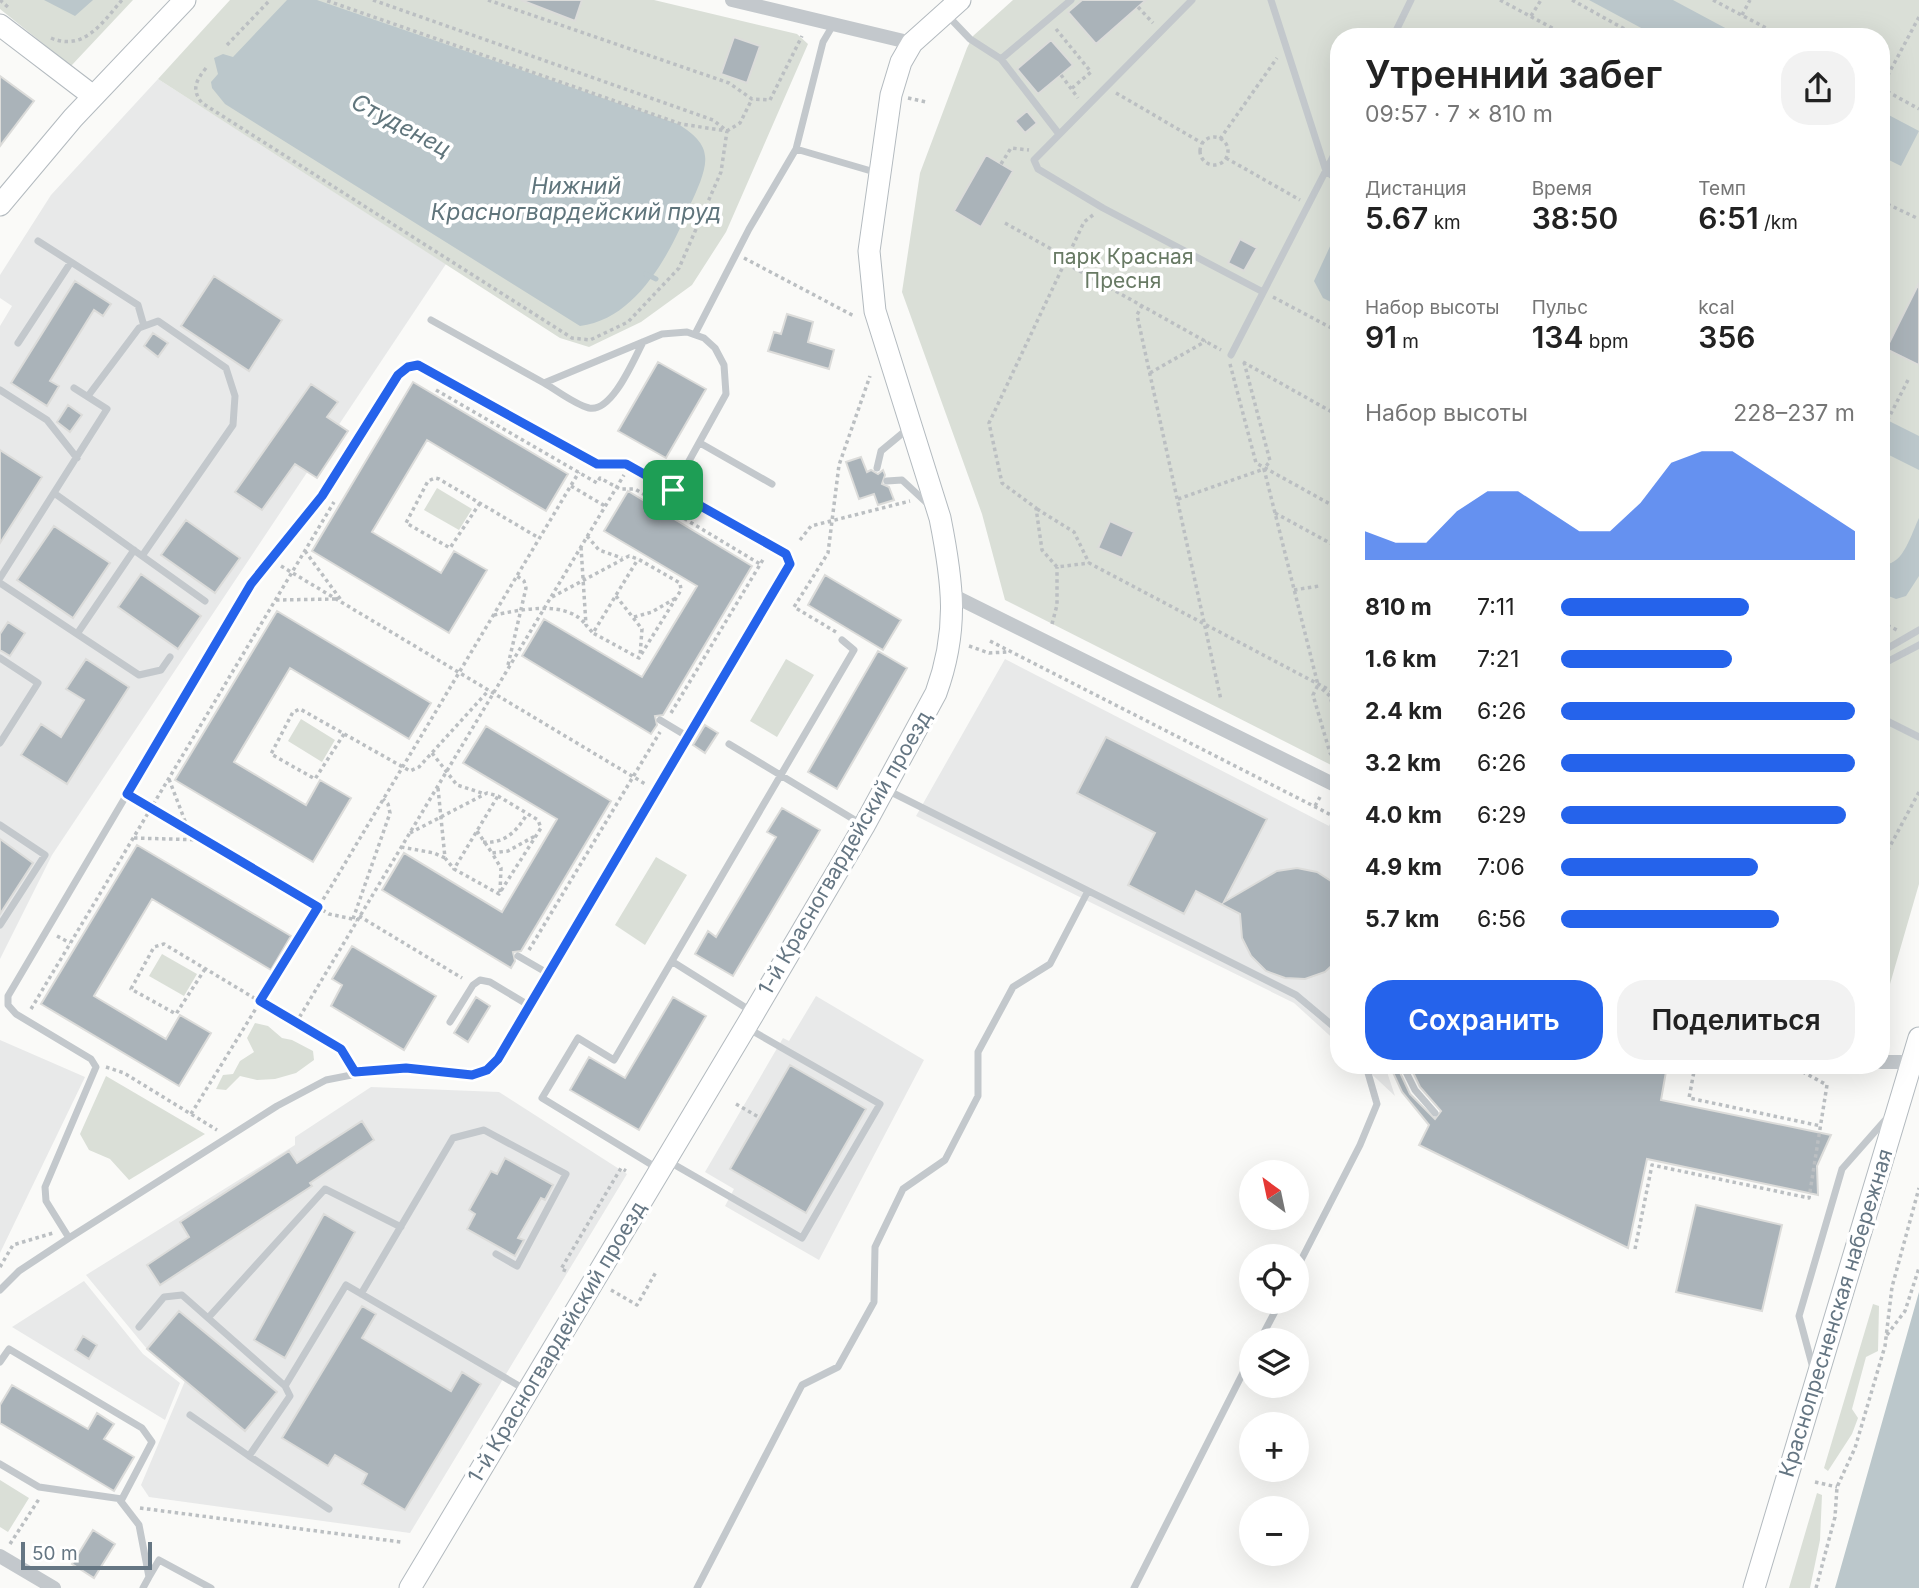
<!DOCTYPE html>
<html lang="ru">
<meta charset="utf-8">
<style>
body{margin:0;font-family:Inter,sans-serif;background:#f2f2f2;color:#222;height:100vh;display:flex;flex-direction:column;font-size:26px;white-space:nowrap}
*{box-sizing:border-box;margin:0}
p{font-size:23px;color:#767676}
.icon{flex:none;width:38px;height:38px;fill:none;stroke:currentColor;stroke-width:2;stroke-linecap:round;stroke-linejoin:round}
.map{position:relative;flex:1;overflow:hidden}
.side{position:absolute;left:1330px;top:28px;width:560px;height:1046px;display:flex;flex-direction:column;background:#fff;border-radius:28px;box-shadow:0 7px 28px #0002}
.side>*{flex:none}
.needle{width:46px;rotate:327deg}
.fabs{position:absolute;left:1239px;top:1160px;display:grid;gap:14px}
.fabs a{display:grid;place-items:center;width:70px;height:70px;border-radius:50%;background:#fff;box-shadow:0 7px 28px #0002;font-size:35px}
.scale{position:absolute;left:21px;bottom:18px;width:131px;box-sizing:border-box;padding-left:7px;border:4px solid #657683;border-top:0;font-size:19px;line-height:24px;white-space:nowrap;color:#657683;-webkit-text-stroke:5px #fff;paint-order:stroke}
.pin{position:absolute;display:grid;place-items:center;width:60px;height:60px;color:#fff;margin:-30px;border-radius:14px;box-shadow:0 4px 10px #0006}
.round{display:grid;place-items:center;flex:none;width:74px;height:74px;border-radius:28px;background:#f2f2f2}
.summary{display:flex;align-items:center;justify-content:space-between;height:119px;padding:0 35px}
h1{font-size:38px;font-weight:600;line-height:52px}
.metrics{display:grid;grid-template-columns:repeat(3,1fr);gap:10px;height:119px;padding:7px 35px}
.metrics div{display:grid;align-content:center}
.metrics b{font-size:30px;font-weight:600}
.metrics small{font-size:19px;font-weight:400}
.metrics p{font-size:19px}
.chart{height:196px;padding:14px 35px}
.chart p{display:flex;justify-content:space-between}
.chart svg{width:100%;height:126px;margin-top:7px;fill:#2563eb;opacity:.7}
.action{display:flex;gap:14px;margin-top:auto;padding:14px 35px}
.action a{flex:1;height:80px;border-radius:28px;background:#2563eb;color:#fff;font-size:28px;font-weight:600;line-height:80px;text-align:center}
.action a+a{background:#f2f2f2;color:#222}
ul{padding:0 35px;list-style:none;font-size:23px}
li{display:grid;grid-template-columns:112px 84px 1fr;align-items:center;height:52px}
li i{height:18px;border-radius:9px;background:#2563eb}
.map>svg:first-child{display:block}
.built{fill:#e8e9e9}
.green{fill:#dadfd7}
.water{fill:#bbc7cb}
.lines{fill:none;stroke-linecap:round;stroke-linejoin:round}
.stream{stroke:#bbc7cb;stroke-width:5}
.building{fill:#aab3b9;stroke:#dcdcda;stroke-width:2}
.secondary-casing{stroke:#b3babf;stroke-width:23}
.path{stroke:#bbbfc2;stroke-width:3.5;stroke-dasharray:3.5 3.5;stroke-linecap:butt}
.lane{stroke:#c3c8cc;stroke-width:7}
.street{stroke:#c3c8cc;stroke-width:14}
.secondary{stroke:#fff;stroke-width:21}
.route-casing{stroke:#fff;stroke-width:14}
.route{stroke:#2563eb;stroke-width:9}
.labels{text-anchor:middle;stroke-width:7;stroke-linejoin:round;paint-order:stroke}
.park-label{font-size:21px;fill:#687a64;stroke:#fff}
.street-label{font-size:21px;fill:#657683;stroke:#fff}
.water-label{font-size:23px;font-style:italic;fill:#60757c;stroke:#fff}
</style>
<div class="map">
<svg width="1919" height="1588" viewBox="0 0 1919 1588">
<rect width="100%" height="100%" fill="#fafaf8"/>
<path class="built" d="M158,79L446,264L52,855L0,959V543L42,477L0,450V326L12,306L0,298V275L51,195Z
M1005,659L1329,826L1339,806V1044L1294,1003L916,816Z
M816,996L924,1060L819,1260L725,1206L734,1189L705,1172L783,1038L789,1041Z
M0,1040L85,1077L0,1253Z
M1363,1066H1385L1395,1096Z
M371,1087L499,1092L627,1174L410,1533L149,1497L141,1485L185,1381L147,1349L86,1275L295,1145V1137Z
M84,1281L143,1354L180,1383L165,1420L12,1327Z"/>
<path class="green" d="M0,0H133L71,66L0,9Z
M230,0H654L797,34L808,44L726,232L692,285L641,322L589,347L560,338L158,79Z
M1013,0H1919V884L1881,1015V37H1339V769L1005,600L982,514L902,292L920,173L967,48L973,36Z
M437,488L472,509L459,530L424,510Z
M786,659L814,675L777,737L750,721Z
M301,719L335,740L322,762L288,741Z
M656,857L687,875L645,945L615,925Z
M162,954L197,974L184,996L149,976Z
M255,1023L268,1026L282,1038L292,1040L313,1051L314,1060L296,1073L275,1079L257,1080L240,1076L226,1090L216,1089L223,1075L233,1074L240,1061L254,1052L247,1038Z
M106,1076L205,1134L129,1180L110,1159L89,1150L80,1134Z
M1873,1304L1879,1306L1878,1351L1866,1357L1852,1409L1858,1418L1852,1434L1828,1471L1824,1468Z
M0,1480L29,1498L8,1532L0,1527Z
M1817,1493L1822,1495L1820,1540L1810,1588H1789Z"/>
<path class="water" d="M44,0H93L75,16Z
M287,0H317L678,124C689,131 704,141 705,156C707,169 697,190 691,203C672,250 638,319 580,326L225,104L212,88L211,82L218,74L214,58L223,54L233,57Z
M1589,0H1673L1742,37H1658Z
M1881,111L1919,131L1901,166L1881,156Z
M1339,227V306L1323,298L1314,281Z
M1881,417L1919,436V470L1881,451Z
M1919,518V576L1906,596L1896,599L1881,593V564C1903,568 1911,534 1919,518Z
M1919,1292V1588H1835Z"/>
<g class="lines">
<path class="stream" d="M646,274L656,279"/>
</g>
<path class="building" d="M521,0H582L575,21Z
M1082,0H1146L1096,44L1068,12Z
M734,37L760,46L747,83L721,74Z
M1051,40L1073,65L1038,94L1017,69Z
M0,76L34,101L0,146Z
M1027,111L1037,123L1025,133L1015,121Z
M986,155L1013,171L981,227L954,211Z
M1240,239L1257,248L1244,271L1228,263Z
M214,276L282,320L249,371L181,326Z
M75,281L111,304L103,316L94,310L50,381L59,386L47,406L11,383Z
M1919,283V365L1886,349Z
M787,314L813,322L808,342L834,350L829,369L768,351L774,332L781,334Z
M153,333L168,343L158,357L144,346Z
M658,362L706,389L666,458L618,431Z
M413,382L568,474L546,511L427,440L372,532L441,573L454,551L487,570L449,633L312,551Z
M311,384L338,402L327,417L348,431L317,478L295,464L262,510L235,492Z
M68,405L82,415L70,432L57,422Z
M0,450L42,477L0,543Z
M861,457L867,472L871,470L878,474L883,470L885,475L882,484L889,487L894,500L878,505L874,494L859,499L846,462Z
M628,491L752,566L663,715L655,716L657,725L651,734L522,656L544,619L642,677L697,586L604,531Z
M186,520L240,558L215,593L161,555Z
M1110,521L1134,532L1122,558L1098,548Z
M54,526L110,563L73,618L17,580Z
M141,574L201,616L178,649L118,607Z
M825,575L901,620L883,650L808,605Z
M277,611L431,703L409,739L290,668L234,762L306,805L320,780L351,798L313,862L175,780Z
M8,622L25,633L10,656L0,650V634Z
M878,651L907,668L837,789L808,772Z
M86,659L129,687L67,784L21,755L41,724L61,737L84,700L66,689Z
M705,725L718,733L705,753L693,745Z
M486,726L611,801L521,951L513,952L515,961L511,968L382,890L404,853L502,912L557,819L463,763Z
M1106,737L1267,819L1224,902L1277,871L1297,868L1317,872L1334,883L1339,889V959L1325,972L1305,979L1285,978L1266,971L1251,956L1242,938L1240,914L1196,891L1184,914L1128,885L1155,833L1077,793Z
M782,808L820,830L733,976L695,954L708,931L716,937L776,837L767,832Z
M0,839L33,863L0,914Z
M137,845L291,936L271,970L152,899L94,996L166,1039L180,1015L211,1033L179,1086L41,1004Z
M352,946L436,996L404,1050L331,1006L342,985L332,979Z
M476,997L490,1006L468,1042L454,1033Z
M673,997L706,1016L639,1130L570,1090L589,1057L625,1078Z
M790,1065L866,1109L806,1213L730,1169Z
M1390,1066H1397L1410,1094L1435,1119L1441,1111L1420,1087L1410,1066H1667L1661,1100L1831,1135L1817,1166L1818,1195L1647,1159L1628,1248L1419,1145L1429,1125L1402,1092Z
M362,1121L374,1140L310,1183L312,1186L160,1285L147,1265L189,1237L180,1222L289,1151L297,1163Z
M505,1158L553,1185L545,1200L541,1198L518,1238L524,1240L515,1256L467,1229L475,1214L469,1210L491,1171L497,1174Z
M1696,1205L1782,1225L1762,1311L1676,1292Z
M324,1214L355,1232L285,1358L254,1340Z
M362,1306L376,1314L362,1338L451,1391L462,1372L481,1384L405,1510L362,1484L367,1474L335,1455L328,1466L282,1438Z
M179,1311L277,1392L245,1431L147,1349Z
M83,1336L97,1345L89,1359L75,1350Z
M12,1385L88,1429L97,1413L114,1424L104,1439L134,1457L114,1491L0,1423V1405Z
M93,1530L115,1544L94,1578L72,1564Z"/>
<g class="lines">
<g class="secondary-casing">
<path id="secondary" d="M0,25L93,96
M0,205L73,118L185,0
M410,1588L754,1013L864,826L936,693C959,630 953,583 940,518L875,311L869,251L891,95L901,62L912,43L960,0
M1754,1588L1919,1038"/>
</g>
<path class="path" d="M0,0L9,8
M373,0L713,120L727,131L740,123L752,99
M488,0L729,83L752,99L770,100L802,36
M1500,0L1569,37
M1572,0L1639,37
M1713,0L1783,37
M1138,7L1153,23
M1742,15L1750,0
M1531,16L1541,0
M1056,29L1091,72L1071,89
M51,38C84,52 103,22 122,0
M227,45L270,0
M206,68C196,81 191,89 202,103L572,338L590,340L628,322L679,268L721,172L727,131L681,124L325,0
M1061,75L1078,98
M1881,88L1919,17
M1881,88L1919,109
M1116,93L1202,143
M908,98L926,102
M1200 151a14 14 0 1 1 28 0a14 14 0 1 1-28 0Z
M1220,139L1277,58
M1226,158L1300,200
M1001,164L1011,148L1029,150
M1881,201L1919,219
M1093,215L1084,222L989,423L1002,483L1036,508L1042,550L1057,567L1089,563L1339,695
M1005,223L1069,259
M744,258L854,316
M1067,264L1221,350
M1273,297L1339,332
M1142,305L1137,315L1221,700
M1243,362L1339,416
M1244,362L1270,461L1264,469L1318,685L1313,695L1330,753L1339,765
M1230,364L1256,463L1339,509
M1150,373L1206,341
M436,390L597,483L600,478L620,489H635L760,564
M1881,433L1908,380
M571,486L605,506
M1178,499L1264,469
M480,503L450,548L406,523L428,481L435,478L439,479L539,538
M1037,509L1074,532L1089,563
M1275,513L1339,548
M587,536L599,550L622,558
M800,540L811,526L910,501
M581,547L586,625L593,633
M305,551L341,600
M281,566L647,785
M1294,590L1319,586
M616,596L642,629L640,656
M552,597L629,556L638,559L680,583L681,590L639,658L593,633L638,559
M276,600L336,599
M494,615C520,610 567,599 586,625
M634,617L652,612L676,598
M1881,622L1897,630
M1052,624L1057,605V567
M836,632L794,607L828,553L839,465L870,376
M990,641L1339,819
M969,646L989,653L1007,652
M508,665L526,588L524,581L517,576
M1322,689L1330,696L1339,729
M671,713L764,558
M344,734L315,779L271,754L293,712L300,709L410,771L419,767L489,690
M432,753L457,785L482,793
M169,779L188,829
M438,788L445,858L454,869
M136,799L329,914L357,920
M1315,806L1320,797
M477,831L492,853
M410,833L487,793L498,796L538,820L541,828L499,894L454,869L498,796
M134,838L203,840
M483,842C505,844 517,831 527,814
M401,847L434,853L445,858
M1881,863L1919,792
M500,892L501,868L492,853L508,851L535,836
M359,916L462,978
M353,919L390,813L388,804L383,799
M57,936L70,943
M529,950L660,732
M205,969L176,1014L131,989L154,947L164,944L341,1050L351,1064
M31,1009L334,502
M296,1023L624,475
M1881,1034H1882
M1695,1066L1689,1098L1821,1126
M106,1067L124,1073L217,1130
M736,1104L760,1118
M191,1114L332,885L579,472
M1635,1249L1652,1165L1809,1198L1827,1085L1792,1066
M0,1267L13,1245L53,1233
M566,1271L561,1269L621,1168L626,1171
M611,1290L637,1305L656,1272
M1887,1335L1905,1311L1919,1268
M1815,1482L1837,1487
M140,1508L401,1542
M10,1544L39,1499
M1816,1588L1835,1517L1837,1487L1855,1448L1885,1346L1892,1287L1919,1188"/>
<path class="lane" d="M1192,0L1034,160L1038,169L1103,208L1263,292
M1271,0L1326,171L1339,181
M948,16L970,39L1001,59L1059,134
M833,25L823,42L796,149L878,173
M1393,37L1411,0
M1001,59L1071,0
M38,241L71,262
M431,320L544,383L662,334L687,332L704,338L715,348L724,365L726,394L673,490
M695,334L749,229L796,149
M18,343L71,262L138,305L144,326
M1231,355L1339,145
M413,365L424,367L598,464H626L786,554L790,568L493,1065L472,1075L387,1068L326,1080L277,1106L69,1238L46,1201L45,1187L96,1067L91,1059L16,1014L8,1005V996L251,584L322,496L398,375Z
M544,383C558,391 574,404 589,408C612,413 634,359 643,342
M0,390L47,420L77,458
M88,396L139,328L158,321L226,368L235,396L233,425L142,556
M700,443L772,484
M877,468L881,451L910,427
M887,481L902,480L929,505
M54,493L205,601
M0,578L107,409L74,388
M0,583L139,675L161,670L170,657
M77,634L134,550
M1881,652L1919,630
M0,658L38,683L0,743
M1881,665L1919,645
M1881,718L1919,737
M660,720L690,738
M729,744L863,825
M887,790L1296,995L1339,1031
M0,825L45,855L0,925
M518,956L549,974
M673,962L751,1011
M450,1022L473,985L480,980L490,982L530,1006
M1403,1066L1415,1090L1435,1113
M668,1161L802,1238L880,1104L749,1029
M657,1168L542,1098L578,1038L614,1060L854,650L842,640
M1297,1268L1360,1145L1377,1104L1366,1066
M0,1290L19,1271L69,1238
M361,1294L453,1138L484,1130L566,1174L517,1266L496,1254
M208,1318L325,1189L401,1227
M139,1327L164,1297L182,1295L285,1386L346,1285L526,1390
M1260,1340L1280,1302
M0,1362L9,1349L142,1428L152,1442L122,1499L39,1487L0,1464
M1813,1368L1799,1316L1842,1169L1887,1118
M190,1415L249,1456L290,1396L285,1386
M249,1456L329,1509
M119,1499L139,1525L149,1577L143,1588
M149,1577L159,1560L211,1588
M697,1588L802,1385L838,1367L874,1302L875,1247L903,1189L945,1160L978,1096V1052L1013,987L1050,964L1088,891
M1134,1588L1251,1357"/>
<path class="street" d="M732,0L912,43
M952,595L1339,787
M1881,1062H1910
M0,1556L54,1588"/>
<use href="#secondary" class="secondary"/>
</g>
<g class="lines">
<g class="route-casing">
<path id="route" d="M418,365L597,464H626L786,554L790,564L498,1059L487,1070L472,1075L406,1068L355,1072L341,1049L260,1001L318,907L127,794L251,584L322,496L398,375L408,367Z"/>
</g>
<use href="#route" class="route"/>
</g>
<g class="labels">
<g class="park-label">
<text x="1123" y="264">парк Красная<tspan x="1123" dy="24">Пресня</tspan></text>
</g>
<g class="street-label">
<text transform="translate(845 853) rotate(-60)" y="7">1-й Красногвардейский проезд</text>
<text transform="translate(1836 1313) rotate(-73)" y="7">Краснопресненская набережная</text>
<text transform="translate(557 1342) rotate(-59)" y="7">1-й Красногвардейский проезд</text>
</g>
<g class="water-label">
<text transform="translate(401 125) rotate(28)" y="8">Студенец</text>
<text x="576" y="194">Нижний<tspan x="576" dy="26">Красногвардейский пруд</tspan></text>
</g>
</g>
</svg>
<div class="fabs">
<a><svg class="needle" viewBox="-14 -14 28 28"><path d="M0-13l5 13h-10z" fill="#e53935"/><path d="M0 13l5-13h-10z" fill="#767676"/></svg></a>
<a><svg class="icon" aria-label="locate" viewBox="0 0 24 24"><circle cx="12" cy="12" r="6"/><path d="M12 2v4M12 18v4M2 12h4M18 12h4"/></svg></a>
<a><svg class="icon" aria-label="layers" viewBox="0 0 24 24"><path d="M12 4l9 5-9 5-9-5zM3 14l9 5 9-5"/></svg></a>
<a>+</a>
<a>−</a>
</div>
<div class="scale">50 m</div>
<div class="pin" style="left:673px;top:490px;background:#1e9e55"><svg class="icon" aria-label="arrive" viewBox="0 0 24 24"><path d="M6 21V4h12l-3 4 3 4H6"/></svg></div>
<section class="side">
<div class="summary"><div><h1>Утренний забег</h1><p>09:57 · 7 × 810 m</p></div><a class="round"><svg class="icon" aria-label="share" viewBox="0 0 24 24"><path d="M12 15V3M7 8l5-5 5 5M5 13v7h14v-7"/></svg></a></div>
<div class="metrics">
<div><p>Дистанция</p><b>5.67<small> km</small></b></div>
<div><p>Время</p><b>38:50</b></div>
<div><p>Темп</p><b>6:51<small> /km</small></b></div>
</div>
<div class="metrics">
<div><p>Набор высоты</p><b>91<small> m</small></b></div>
<div><p>Пульс</p><b>134<small> bpm</small></b></div>
<div><p>kcal</p><b>356</b></div>
</div>
<div class="chart"><p><span>Набор высоты</span>228–237 m</p>
<svg viewBox="0 0 160 44" preserveAspectRatio="none"><path d="M0 44V34L10 38L20 38L30 27L40 20L50 20L60 27L70 34L80 34L90 24L100 10L110 6L120 6L130 13L140 20L150 27L160 34V44z"/></svg>
</div>
<ul>
<li><b>810 m</b>7:11<i style="width:64%"></i></li>
<li><b>1.6 km</b>7:21<i style="width:58%"></i></li>
<li><b>2.4 km</b>6:26<i style="width:100%"></i></li>
<li><b>3.2 km</b>6:26<i style="width:100%"></i></li>
<li><b>4.0 km</b>6:29<i style="width:97%"></i></li>
<li><b>4.9 km</b>7:06<i style="width:67%"></i></li>
<li><b>5.7 km</b>6:56<i style="width:74%"></i></li>
</ul>
<div class="action"><a>Сохранить</a><a>Поделиться</a></div>
</section>
</div>
